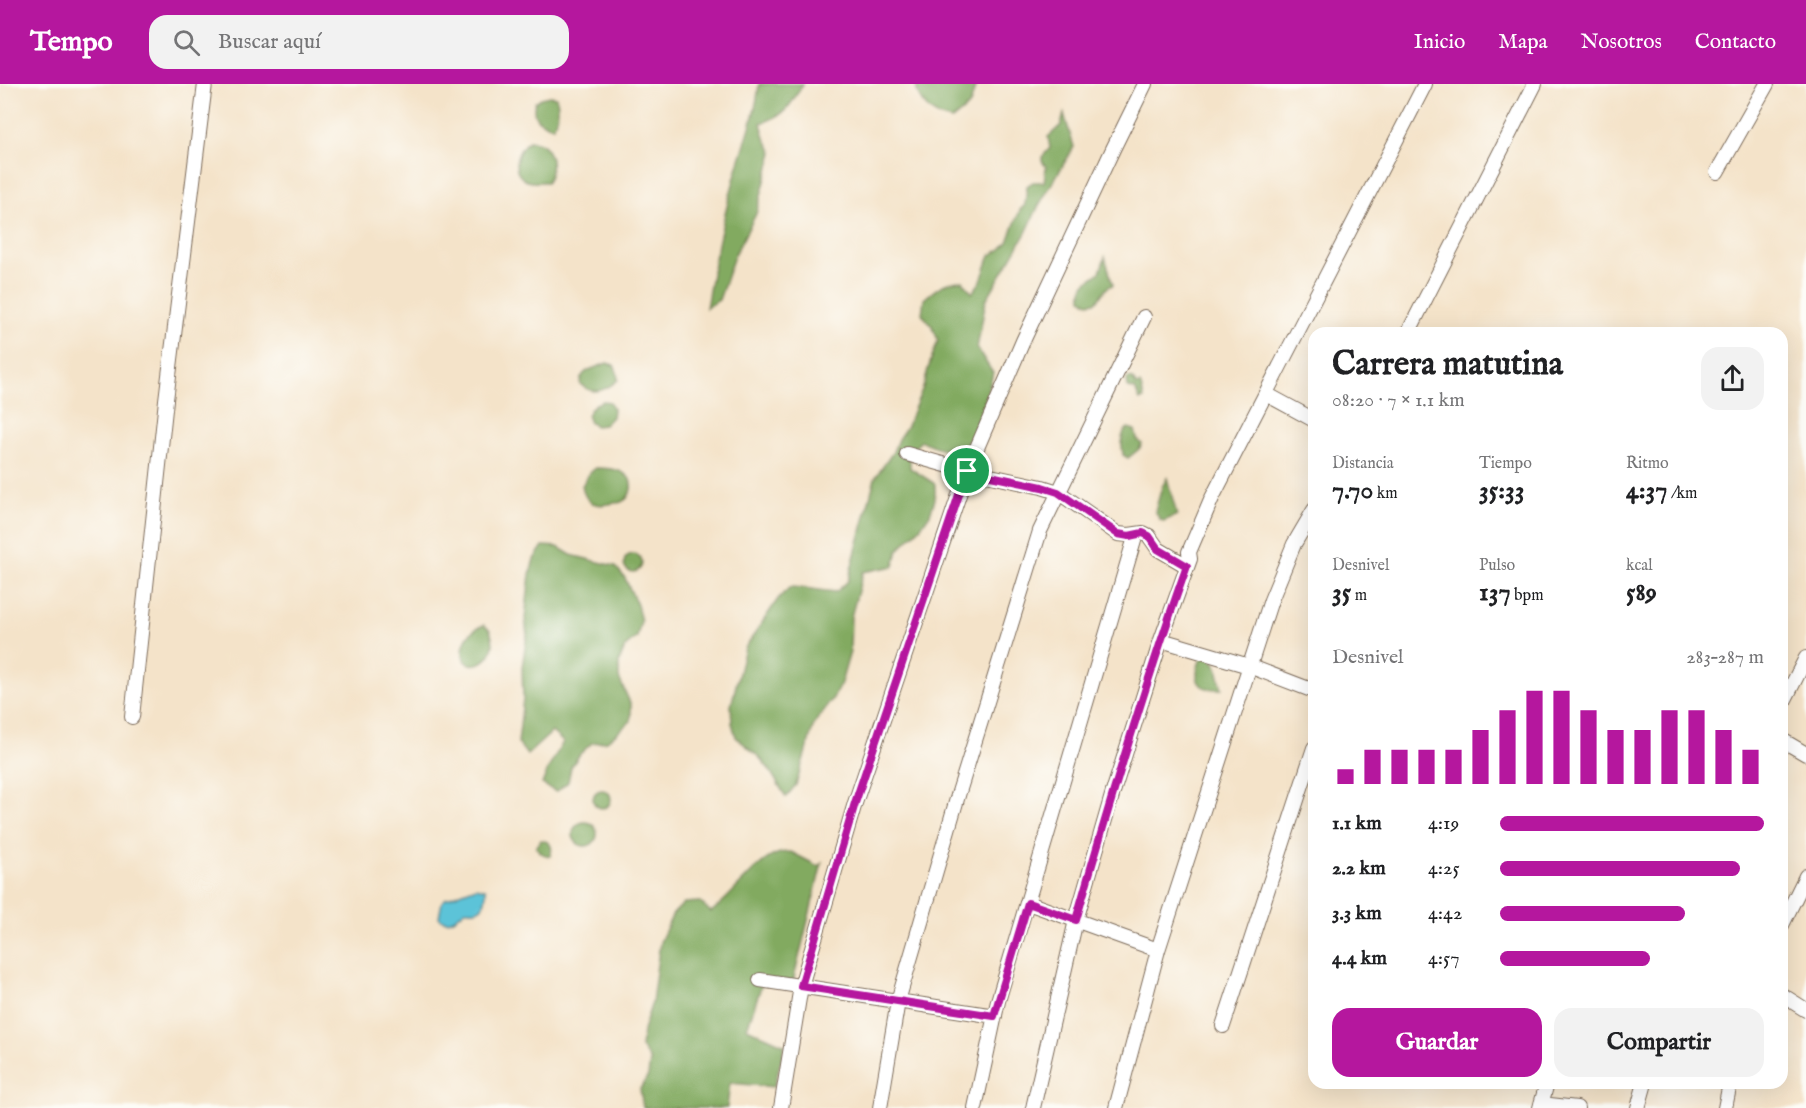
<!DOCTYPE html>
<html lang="es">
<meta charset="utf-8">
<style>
body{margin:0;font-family:"IM FELL English",serif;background:#f2f2f2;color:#202124;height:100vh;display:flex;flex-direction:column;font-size:22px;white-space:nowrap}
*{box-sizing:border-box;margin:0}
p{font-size:20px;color:#757577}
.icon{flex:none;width:33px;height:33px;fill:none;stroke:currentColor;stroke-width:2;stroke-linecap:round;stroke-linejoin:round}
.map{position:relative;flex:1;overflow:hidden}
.sheet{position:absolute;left:1308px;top:243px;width:480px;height:762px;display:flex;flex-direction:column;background:#fff;border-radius:18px;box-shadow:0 6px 24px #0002}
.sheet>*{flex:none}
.pin{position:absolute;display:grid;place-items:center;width:51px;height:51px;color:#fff;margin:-26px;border:3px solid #fff;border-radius:50%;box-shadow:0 2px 6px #0007}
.round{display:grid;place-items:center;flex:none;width:63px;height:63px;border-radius:18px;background:#f2f2f2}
.summary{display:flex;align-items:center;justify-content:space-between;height:102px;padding:0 24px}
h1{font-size:33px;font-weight:800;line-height:45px}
.figures{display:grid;grid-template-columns:repeat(3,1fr);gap:9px;height:102px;padding:6px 24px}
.figures div{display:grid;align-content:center}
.figures b{font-size:26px;font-weight:800}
.figures small{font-size:16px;font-weight:400}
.figures p{font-size:16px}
.chart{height:168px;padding:12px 24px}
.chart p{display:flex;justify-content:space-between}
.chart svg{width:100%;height:108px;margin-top:6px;stroke:#b5179e;stroke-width:6}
.cta{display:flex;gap:12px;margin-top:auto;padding:12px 24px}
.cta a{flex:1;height:69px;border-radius:18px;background:#b5179e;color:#fff;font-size:24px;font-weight:800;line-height:69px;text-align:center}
.cta a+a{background:#f2f2f2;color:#202124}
ul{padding:0 24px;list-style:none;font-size:20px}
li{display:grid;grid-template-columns:96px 72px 1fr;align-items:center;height:45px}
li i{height:15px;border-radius:8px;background:#b5179e}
header{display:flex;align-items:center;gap:36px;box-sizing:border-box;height:84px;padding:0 30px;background:#b5179e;color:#fff}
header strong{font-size:28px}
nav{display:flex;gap:33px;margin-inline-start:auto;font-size:21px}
.search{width:420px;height:54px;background:#f2f2f2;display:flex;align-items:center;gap:15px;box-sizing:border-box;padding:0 21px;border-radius:18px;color:#757577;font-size:22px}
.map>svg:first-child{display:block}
.forest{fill:#82aa60;stroke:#5e6a3f;stroke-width:1.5}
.water{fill:#5bc3d8;stroke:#4b767b;stroke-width:1.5}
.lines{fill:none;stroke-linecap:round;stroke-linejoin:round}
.minor-casing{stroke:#7c6b5a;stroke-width:16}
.minor{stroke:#fff;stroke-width:14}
.route-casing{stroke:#fff;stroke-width:12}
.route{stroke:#b5179e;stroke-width:8}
</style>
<header>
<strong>Tempo</strong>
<div class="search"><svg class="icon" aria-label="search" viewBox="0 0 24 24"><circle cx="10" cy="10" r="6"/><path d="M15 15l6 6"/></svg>Buscar aquí</div>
<nav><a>Inicio</a><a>Mapa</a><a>Nosotros</a><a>Contacto</a></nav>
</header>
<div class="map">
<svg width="1806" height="1024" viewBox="0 0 1806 1024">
<rect width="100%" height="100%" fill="#fdfcf7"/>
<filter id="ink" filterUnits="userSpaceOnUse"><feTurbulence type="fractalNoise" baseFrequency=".0167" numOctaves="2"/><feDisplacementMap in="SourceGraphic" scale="12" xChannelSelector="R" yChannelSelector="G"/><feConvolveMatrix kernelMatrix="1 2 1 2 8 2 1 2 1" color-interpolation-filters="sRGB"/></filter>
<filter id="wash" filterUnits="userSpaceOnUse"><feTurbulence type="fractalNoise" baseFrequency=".008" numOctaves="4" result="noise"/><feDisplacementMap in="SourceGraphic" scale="24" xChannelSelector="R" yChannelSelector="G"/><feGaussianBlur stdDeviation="1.35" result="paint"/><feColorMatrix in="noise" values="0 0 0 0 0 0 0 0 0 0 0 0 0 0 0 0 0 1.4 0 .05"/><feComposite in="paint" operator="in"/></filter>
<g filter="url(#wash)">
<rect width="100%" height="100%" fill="#f4e3c9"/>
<path class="forest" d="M759,0H803C789,23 788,30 761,39L765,54L773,68L756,130L734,172L719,216L706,224C713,179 723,134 736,89C744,60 756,31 759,0Z
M916,0H976L970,21L952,36C934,34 917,18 916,0Z
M549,12L556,13C560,23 558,33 553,43C539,38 531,34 535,18L541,14Z
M1064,30L1074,63L1039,121L1026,149L986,216L977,264L993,289L976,350L965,361L950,368L921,357L910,368V384L935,400V415L930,430L920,444L898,466L894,482L863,488L851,533L850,568L841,599L833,614L814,640L796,701L786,713L769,685L759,673L736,653L732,639L731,622L745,564L778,515L790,503C806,503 820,507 836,508L848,497L875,394L893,368L898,355L907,342L924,301L928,285L938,256L932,242L922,230L924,215C938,203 945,197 963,197L972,209L981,197L990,171L1000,166L1008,158L1020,126L1025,121L1027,102L1033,98H1044L1046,83L1042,77V73L1050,64L1048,53L1061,41Z
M529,57C551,57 556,81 547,98C541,98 534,99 527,97C509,89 516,65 529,57Z
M1105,173L1113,201C1104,203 1102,212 1096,218L1088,219L1082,214C1080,198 1090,197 1100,188Z
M607,279L614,281L617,288L618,296C605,307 593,312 580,300C581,284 595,285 607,279Z
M1129,294L1133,295L1136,301L1140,300L1141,302L1144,315L1140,316L1135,305L1128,304L1127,296Z
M603,317L610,318L613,325L612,333L604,341L596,342L590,339L587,331C591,323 594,320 603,317Z
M1128,344L1135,346L1137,355L1142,360L1139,365L1128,374L1123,371C1122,361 1119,351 1128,344Z
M596,384C611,384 634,386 631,405C630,410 628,415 623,417C621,419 617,419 614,419C597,423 585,421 582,402L589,389Z
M1167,394L1177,431L1164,437L1160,436L1155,427L1162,403Z
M543,462L558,463L571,471L615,482L625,494L637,521L641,537L637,553L625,563L619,578V594L631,621V637L607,657L592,659L580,670L571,683L568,698L556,708L542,700L548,685L563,658L552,648L527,671L518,659L523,614L522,583L527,551L525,535L530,490L534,475Z
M624 479a9 9 0 1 1 18 0a9 9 0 1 1-18 0Z
M484,541L490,546C491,550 493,556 493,560C492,584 456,590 464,561C466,551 475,544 484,541Z
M1202,574H1211L1216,580L1222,605C1216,605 1208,606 1202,602C1194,596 1197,581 1202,574Z
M593 715a9 9 0 1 1 18 0a9 9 0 1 1-18 0Z
M573 750a12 12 0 1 1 24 0a12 12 0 1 1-24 0Z
M541,756C550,757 554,763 550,772C543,771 539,769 536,762Z
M791,768L818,782L822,779L793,898L763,897L747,944L785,961L774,1003L730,999L727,1024H643L640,1005L648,992L650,977L641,963L643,947L652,918L660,858L673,830L684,819L700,818L711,828C732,813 755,778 777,770C781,768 787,768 791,768Z"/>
<path class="water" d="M476,803L486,805C486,812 486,825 475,826C472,827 468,825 465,826C458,833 447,842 439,833L442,818L445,815Z"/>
</g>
<g filter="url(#ink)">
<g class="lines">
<g class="minor-casing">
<path id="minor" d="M1717,88L1767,0
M1408,249L1535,0
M1266,310L1314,336
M907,370L967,387L1042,403L1058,408L1118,450L1129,451L1143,449L1149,452L1158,465L1187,482
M1161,556L1249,582L1314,607
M1782,621L1806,574
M132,633L166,316L205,0
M1782,656L1806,670
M1028,819L1158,866
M1782,841L1806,792
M760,896L995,932
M1782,911L1806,926
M1223,942L1314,664
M1541,1020L1577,1024
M781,1024L801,902L855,719L967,387L1023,257L1113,65L1145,0
M880,1024L898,917L959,708L1040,447L1144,233
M975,1024L998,917L1136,450
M1033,1024L1076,836L1113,708L1161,556L1190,475L1189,468L1212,414L1425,0
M1116,1024L1158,866L1271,516L1294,460L1314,426
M1540,1024L1547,999
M1638,1024L1645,999
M1725,1024L1730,999"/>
</g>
<use href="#minor" class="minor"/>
</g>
</g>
<g class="lines" filter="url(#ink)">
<g class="route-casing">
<path id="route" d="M967,387L1042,403L1058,408L1118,450L1129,452L1143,449L1149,452L1158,465L1187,482C1145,599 1110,717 1076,836L1028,819L994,932L801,902L855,719Z"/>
</g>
<use href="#route" class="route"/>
</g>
</svg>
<div class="pin" style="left:967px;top:387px;background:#1e9e55"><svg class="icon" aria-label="arrive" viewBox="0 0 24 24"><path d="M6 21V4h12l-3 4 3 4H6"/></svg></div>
<section class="sheet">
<div class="summary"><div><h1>Carrera matutina</h1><p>08:20 · 7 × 1.1 km</p></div><a class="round"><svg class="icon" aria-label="share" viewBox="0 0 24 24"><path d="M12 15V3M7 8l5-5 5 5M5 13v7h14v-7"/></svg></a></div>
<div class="figures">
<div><p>Distancia</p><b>7.70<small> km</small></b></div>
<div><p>Tiempo</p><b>35:33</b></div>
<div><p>Ritmo</p><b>4:37<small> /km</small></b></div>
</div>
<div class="figures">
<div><p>Desnivel</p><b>35<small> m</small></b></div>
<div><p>Pulso</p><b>137<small> bpm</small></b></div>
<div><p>kcal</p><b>589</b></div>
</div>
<div class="chart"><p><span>Desnivel</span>283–287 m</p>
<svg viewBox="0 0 160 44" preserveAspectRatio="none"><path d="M5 44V38M15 44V30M25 44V30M35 44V30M45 44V30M55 44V22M65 44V14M75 44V6M85 44V6M95 44V14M105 44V22M115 44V22M125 44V14M135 44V14M145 44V22M155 44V30"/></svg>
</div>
<ul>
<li><b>1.1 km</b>4:19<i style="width:100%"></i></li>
<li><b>2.2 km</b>4:25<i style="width:91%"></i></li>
<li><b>3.3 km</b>4:42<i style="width:70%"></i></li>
<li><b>4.4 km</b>4:57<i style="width:57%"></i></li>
</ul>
<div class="cta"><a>Guardar</a><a>Compartir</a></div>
</section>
</div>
